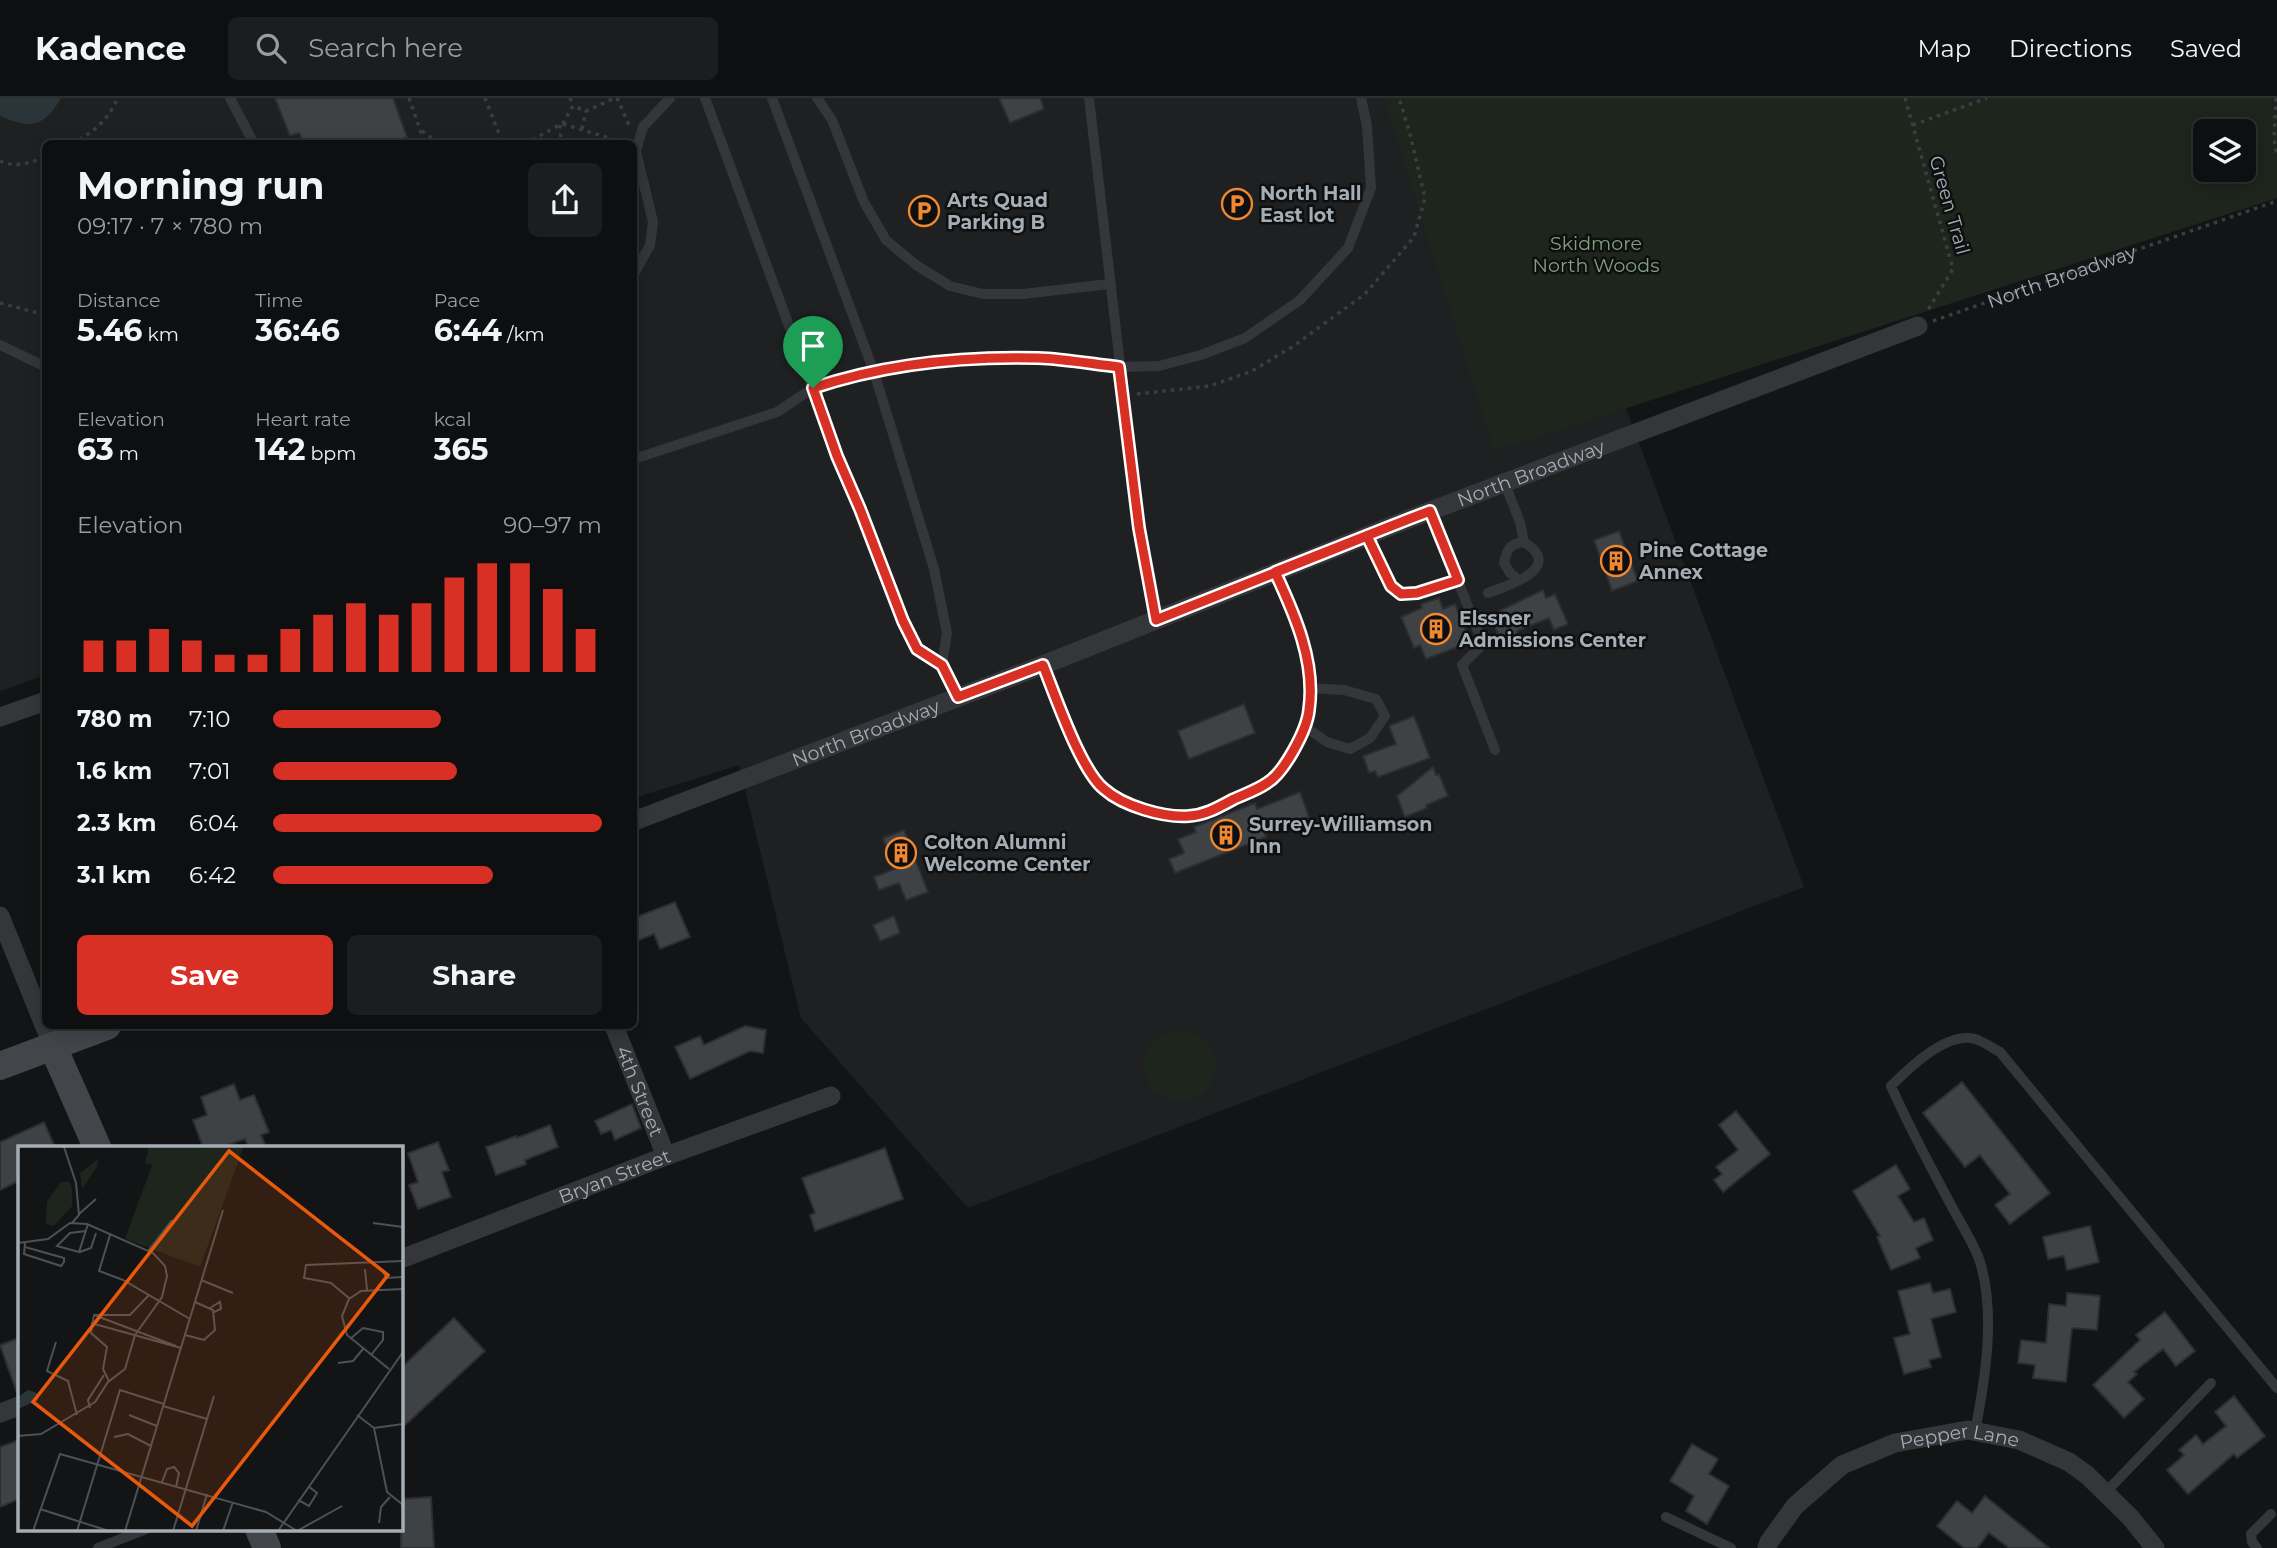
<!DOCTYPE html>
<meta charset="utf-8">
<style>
body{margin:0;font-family:Montserrat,sans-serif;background:#1c1d1e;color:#f1f3f6;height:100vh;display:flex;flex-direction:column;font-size:26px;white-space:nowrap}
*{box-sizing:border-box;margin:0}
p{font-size:23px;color:#9b9c9f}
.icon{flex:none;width:38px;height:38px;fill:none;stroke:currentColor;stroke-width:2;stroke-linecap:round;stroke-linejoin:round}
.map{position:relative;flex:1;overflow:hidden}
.panel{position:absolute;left:42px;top:42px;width:595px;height:889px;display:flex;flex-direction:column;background:#0e0f10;border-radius:10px;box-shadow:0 4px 18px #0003,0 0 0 2px #2e2f30}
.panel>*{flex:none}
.tools{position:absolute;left:2193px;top:21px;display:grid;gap:14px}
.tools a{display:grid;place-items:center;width:63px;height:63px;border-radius:10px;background:#0e0f10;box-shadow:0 4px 18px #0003,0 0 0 2px #2e2f30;font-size:35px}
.pin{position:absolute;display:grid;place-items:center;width:60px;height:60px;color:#fff;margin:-72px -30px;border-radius:50% 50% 50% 0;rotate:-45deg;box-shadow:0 0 7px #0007}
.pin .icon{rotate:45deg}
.round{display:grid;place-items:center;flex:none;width:74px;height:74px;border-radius:10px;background:#1c1d1e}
.headline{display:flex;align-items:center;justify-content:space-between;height:119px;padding:0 35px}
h1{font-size:38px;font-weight:700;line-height:52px}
.figures{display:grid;grid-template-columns:repeat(3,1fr);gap:10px;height:119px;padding:7px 35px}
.figures div{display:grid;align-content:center}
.figures b{font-size:30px;font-weight:700}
.figures small{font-size:19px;font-weight:400}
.figures p{font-size:19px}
.chart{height:196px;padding:14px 35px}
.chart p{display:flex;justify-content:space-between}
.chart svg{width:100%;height:126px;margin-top:7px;stroke:#d93025;stroke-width:6}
.action{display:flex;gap:14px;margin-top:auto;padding:14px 35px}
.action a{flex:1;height:80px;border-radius:10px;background:#d93025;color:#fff;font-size:28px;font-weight:700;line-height:80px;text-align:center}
.action a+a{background:#1c1d1e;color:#f1f3f6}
ul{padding:0 35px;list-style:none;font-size:23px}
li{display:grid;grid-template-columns:112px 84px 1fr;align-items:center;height:52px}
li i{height:18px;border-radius:9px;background:#d93025}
header{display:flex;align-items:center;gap:42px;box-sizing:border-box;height:98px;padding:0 35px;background:#0e0f10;border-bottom:2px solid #2e2f30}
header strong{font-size:33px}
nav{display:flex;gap:38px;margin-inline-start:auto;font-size:24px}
.search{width:490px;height:63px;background:#1c1d1e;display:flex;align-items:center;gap:18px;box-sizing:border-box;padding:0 24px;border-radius:10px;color:#9b9c9f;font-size:26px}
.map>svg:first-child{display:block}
.built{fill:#1f2022;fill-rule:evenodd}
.green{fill:#1e251d;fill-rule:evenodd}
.water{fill:#2a3539}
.building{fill:#3f4245;stroke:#2d2e31;stroke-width:2}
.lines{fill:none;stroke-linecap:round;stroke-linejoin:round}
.path{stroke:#3a3e41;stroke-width:3.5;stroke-dasharray:3.5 5;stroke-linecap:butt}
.lane{stroke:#34363a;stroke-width:10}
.street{stroke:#34363a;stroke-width:19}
.secondary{stroke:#42464a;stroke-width:28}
.route-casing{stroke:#fff;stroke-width:14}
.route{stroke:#d93025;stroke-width:9}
.labels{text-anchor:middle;stroke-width:5;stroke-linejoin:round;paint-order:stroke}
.poi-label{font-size:19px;font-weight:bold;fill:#a5adb5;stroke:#0e0f10;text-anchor:start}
.street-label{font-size:19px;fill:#a5adb5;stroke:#0e0f10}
.park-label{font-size:19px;fill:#81a07c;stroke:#0e0f10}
.inset-road{fill:none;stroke:#4d5155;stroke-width:2}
.view{fill:#e8590c;fill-opacity:0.15;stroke:#e8590c;stroke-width:3.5}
.inset-edge{fill:none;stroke:#a5adb5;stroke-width:3.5}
</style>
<header>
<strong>Kadence</strong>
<div class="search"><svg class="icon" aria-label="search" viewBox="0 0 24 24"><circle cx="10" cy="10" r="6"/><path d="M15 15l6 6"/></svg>Search here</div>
<nav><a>Map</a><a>Directions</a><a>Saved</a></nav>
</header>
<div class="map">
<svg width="2277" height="1450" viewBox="0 0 2277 1450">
<rect width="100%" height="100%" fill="#131415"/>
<path class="built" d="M0,0H2277V100L1626,310L1804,789L968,1110L801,920L739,667L634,700V46H46L45,577L0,593ZM2205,33H2244V72H2205Z"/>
<path class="green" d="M1384,0H2277V100L1494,353ZM2205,33H2244V72H2205Z
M1144 968a36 36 0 1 1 72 0a36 36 0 1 1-72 0Z"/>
<path class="water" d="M0,0H61C44,30 30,31 0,18Z"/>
<path class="building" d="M275,0H393L407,39L394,46H304L299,35L290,38Z
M999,0H1040L1044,11L1010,25Z
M1619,433L1638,483L1612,493L1594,442Z
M1543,492L1546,500L1555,496L1568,526L1554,532L1549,520L1517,533L1518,536L1501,543L1492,522L1501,518L1499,513Z
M1439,500L1443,511L1455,506L1471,544L1426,561L1420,547L1414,550L1401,519L1422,510L1421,506Z
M1244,606L1255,635L1189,661L1178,633Z
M1414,618L1430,660L1378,679L1375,673L1369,675L1363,658L1396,646L1389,628Z
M1433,669L1436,677L1439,676L1448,698L1426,707L1427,710L1405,719L1397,698Z
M1300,694L1309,719L1265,736L1266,739L1175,775L1169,761L1184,755L1178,741L1196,734L1194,729L1255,705L1257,711Z
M904,732L928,794L906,802L899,785L879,792L874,779L895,771L883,740Z
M675,804L690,839L660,851L654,836L637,843L634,835V820Z
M894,818L900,835L880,843L873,827Z
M745,928L766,932L763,955L750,953L690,981L675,949L700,938L704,947Z
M1962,984L2050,1095L2010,1126L1995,1107L2010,1096L1988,1068L1980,1057L1965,1069L1923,1015Z
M234,986L240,1002L254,997L269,1034L261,1037L266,1049H248L245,1041L222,1049H203L193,1022L207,1017L201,999Z
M632,1006L641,1030L615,1042L611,1032L601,1036L595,1023Z
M1736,1013L1770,1056L1723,1094L1714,1082L1722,1076L1716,1069L1738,1052L1719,1027Z
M44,1024L55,1049H19V1083L0,1092V1044Z
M550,1027L558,1049L525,1062L526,1066L496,1077L486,1049L516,1038L517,1040Z
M438,1044L449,1072L442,1074L451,1099L418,1111L409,1087L418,1084L408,1055Z
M885,1050L903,1101L815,1133L810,1117L815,1115L802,1080Z
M1896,1067L1910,1091L1898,1098L1914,1124L1924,1120L1933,1142L1916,1150L1920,1160L1891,1172L1877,1139L1880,1138L1853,1093Z
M2090,1128L2099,1164L2067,1172L2064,1158L2048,1161L2043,1139Z
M1930,1185L1933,1195L1950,1191L1956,1214L1931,1221L1941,1259L1929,1262L1931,1269L1904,1276L1894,1240L1910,1236L1898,1193Z
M2067,1195L2100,1198L2097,1232L2072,1230L2066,1284L2033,1280L2035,1267L2018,1265L2021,1242L2046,1245L2049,1206L2066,1208Z
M2165,1214L2195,1253L2176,1268L2163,1251L2134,1274L2137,1276L2128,1284L2144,1301L2124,1320L2093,1287L2140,1242L2136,1237Z
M454,1220L485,1253L401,1331V1270Z
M19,1240V1295H17L0,1247Z
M2234,1298L2265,1338L2237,1360L2234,1356L2188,1396L2167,1372L2184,1357L2179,1352L2196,1337L2203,1346L2226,1328L2215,1314Z
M19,1342V1401L0,1409V1349Z
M1692,1346L1718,1361L1709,1376L1729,1388L1707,1426L1686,1413L1694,1398L1670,1383Z
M1985,1398L2049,1450H2009L1989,1435L1977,1450H1964L1937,1428L1957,1403L1972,1415Z
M431,1399L434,1450H401V1401Z"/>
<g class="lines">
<g class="path">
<path d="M409,0L425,46"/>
<path d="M485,0L503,46"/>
<path d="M570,0L573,8"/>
<path d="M617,0L629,27"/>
<path d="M1905,0L1953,171L1926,215"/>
<path d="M2276,0L2274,40L2277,59"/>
<path d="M563,26L625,45"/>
<path d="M560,27L561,46"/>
<path d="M1913,27L1987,0"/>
<path d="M582,31L586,13"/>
<path d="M422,33L433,41L450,46"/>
<path d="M72,46C95,33 106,24 118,0"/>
<path d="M525,46L563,25L573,8L586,13L615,0"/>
<path d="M0,63C16,70 30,65 46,59"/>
<path d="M0,205L46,217"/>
<path id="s1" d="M1933,223L2277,103"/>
<path d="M1137,296L1210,288L1252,273L1292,249L1365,196L1414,139L1425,100L1410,36L1399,0"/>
</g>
<path class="lane" d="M230,0L254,46
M705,0L837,358L860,411L903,523L917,551L942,567L958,599
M772,0L874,274L897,349L934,471L947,535L942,567
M817,0L832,22L864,104L886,142L916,167L950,188L983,196H1023L1109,186
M1089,0L1139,430L1156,521
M634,176L650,147L653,124L636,53L643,29L670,0
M0,247L46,269
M634,361L777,314L813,290L874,274L935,263L974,261L1039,260L1119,269L1159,268L1201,257L1245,240L1300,202L1348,150L1371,90L1367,28L1361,0
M1430,413L1483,546L1462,567L1495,652
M1367,438L1391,488L1401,496L1417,495L1458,482
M1519,482L1510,475L1504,465C1506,453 1510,445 1524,444
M1488,495C1509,487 1565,470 1524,444L1520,424L1504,384
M1043,567C1055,597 1081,673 1104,691C1123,708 1164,720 1189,718C1203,717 1263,691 1272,682C1289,664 1306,638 1309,612C1315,564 1295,517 1275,474
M1304,628L1327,644L1350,651L1370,640L1385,618L1376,601L1344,592L1310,590
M1975,1334C1985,1282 1996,1216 1980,1164C1974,1145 1960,1125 1951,1107C1930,1068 1909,1029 1891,988C1909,970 1947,933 1975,941C1983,943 1992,950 2000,954L2277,1290
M2105,1395L2211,1285
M1666,1419L1731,1450
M98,1450L146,1431
M2257,1450L2252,1444L2251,1436L2271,1416"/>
<g class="street">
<path d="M0,619L46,603"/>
<path id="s2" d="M634,723L1043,567L1409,421L1918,228"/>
<path d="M0,818L53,949"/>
<path id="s3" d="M614,928L666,1058"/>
<path id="s4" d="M401,1161L666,1058L831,998"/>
<path d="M0,1315L19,1308"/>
<path id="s5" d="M1767,1450L1769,1444L1795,1408L1842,1367L1895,1345L1968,1332L2019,1342L2069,1364L2087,1377L2130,1419L2155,1450"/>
</g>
<path class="secondary" d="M53,949L97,1049
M0,968L107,928
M259,1431L267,1450"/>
</g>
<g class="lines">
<g class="route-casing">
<path id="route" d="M813,290L837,358L860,411L903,523L917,551L942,567L958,599L1043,567C1055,597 1081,673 1104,691C1123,708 1164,720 1189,718C1206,717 1219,709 1234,701C1245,696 1257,692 1267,685C1284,675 1307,632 1309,612C1316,564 1295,517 1275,474L1409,421L1430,413L1458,482L1417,495L1401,496L1391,488L1367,438L1156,522L1139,430L1119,269C1092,266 1065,261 1038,260C962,258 885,266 813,290"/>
</g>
<use href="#route" class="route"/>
</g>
<defs>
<g id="parking-ring" transform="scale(1.575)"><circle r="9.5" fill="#0e0f10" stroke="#f08830" stroke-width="1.5"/><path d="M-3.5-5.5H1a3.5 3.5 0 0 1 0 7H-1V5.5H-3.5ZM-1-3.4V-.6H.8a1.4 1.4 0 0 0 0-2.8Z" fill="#f08830"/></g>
<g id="building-ring" transform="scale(1.575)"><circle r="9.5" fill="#0e0f10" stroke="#f08830" stroke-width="1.5"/><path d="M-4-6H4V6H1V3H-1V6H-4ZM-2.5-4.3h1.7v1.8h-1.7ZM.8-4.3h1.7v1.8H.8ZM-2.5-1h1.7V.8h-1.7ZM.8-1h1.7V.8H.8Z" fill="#f08830"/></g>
</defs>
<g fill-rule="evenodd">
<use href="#parking-ring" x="1237" y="106"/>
<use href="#parking-ring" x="924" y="113"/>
<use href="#building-ring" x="1616" y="463"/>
<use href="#building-ring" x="1436" y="531"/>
<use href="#building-ring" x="1226" y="737"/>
<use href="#building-ring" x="901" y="755"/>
</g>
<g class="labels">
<g class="poi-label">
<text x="1260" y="102">North Hall<tspan x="1260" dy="22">East lot</tspan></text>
<text x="947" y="109">Arts Quad<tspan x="947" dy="22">Parking B</tspan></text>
<text x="1639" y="459">Pine Cottage<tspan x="1639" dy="22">Annex</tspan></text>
<text x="1459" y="527">Elssner<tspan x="1459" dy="22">Admissions Center</tspan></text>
<text x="1249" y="733">Surrey-Williamson<tspan x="1249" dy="22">Inn</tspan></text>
<text x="924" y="751">Colton Alumni<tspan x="924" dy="22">Welcome Center</tspan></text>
</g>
<g class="street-label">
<text transform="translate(1950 107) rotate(74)" y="7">Green Trail</text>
<text dy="7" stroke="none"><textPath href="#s1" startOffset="136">North Broadway</textPath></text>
<text dy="7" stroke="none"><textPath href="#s2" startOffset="962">North Broadway</textPath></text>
<text dy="7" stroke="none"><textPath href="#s2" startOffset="248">North Broadway</textPath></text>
<text dy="7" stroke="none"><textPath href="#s3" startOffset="70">4th Street</textPath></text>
<text dy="7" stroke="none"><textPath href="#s4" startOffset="229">Bryan Street</textPath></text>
<text dy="7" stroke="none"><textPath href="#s5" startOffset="236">Pepper Lane</textPath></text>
</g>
<g class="park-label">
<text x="1596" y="152">Skidmore<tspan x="1596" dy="22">North Woods</tspan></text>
</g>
</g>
<g transform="translate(18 1048)">
<rect width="385" height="385" fill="#131415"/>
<path d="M131,0H226L182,121L107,93L134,19L127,17ZM80,13L79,21L64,43L62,27ZM43,36H51L54,43V60L36,80L28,78L29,56Z" fill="#1e251d"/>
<path d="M10,244L19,247L20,254L0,263V251Z" fill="#2a3539"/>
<path class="inset-road" d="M384,0L385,32M46,1L58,37L61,69L54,77M61,68L78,53M355,77L385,81M68,85L52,87L39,100L61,106L70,78M92,89L81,125L105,134L172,173M0,97L30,93L52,77L69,78L135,107L147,120L149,130L144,151L117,189L107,223L90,236L77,256L23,288L0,290M7,97L6,108L43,120L46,116V112L7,101M130,105L154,74M62,106L73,102L78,87M347,123L349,144M366,127L368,132L385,131M183,134L215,147M332,153L313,137L286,132L288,119L385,115M192,162L202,156L203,163L196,166M76,169L158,200M73,177L163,202M167,189L186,194L197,184L195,164L177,156M332,193L345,182L365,186V194L353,209M38,196L29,225L50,235L59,269M320,217L335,215L345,203M371,223L329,189L324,170L331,153L343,145L385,143M91,235L85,223L89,201L73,187L76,169H112L131,149M145,260L189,273M72,262L70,254L86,229M111,269L139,280M339,269L356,282L369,346L385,359M356,282L385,278M96,291L110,288L133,300M144,336L149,323L156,321L161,327L158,341M280,354L291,360L299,347L290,340M22,363L91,385M361,377L363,361L372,351M15,385L42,308L248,366L279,385M59,385L102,244L146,258M107,385L205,64M155,385L196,250M178,385L189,348M205,385L215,356M260,385L385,206M279,385L324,360"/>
<path class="view" d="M211,5L370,129L174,380L15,256Z"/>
<rect width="385" height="385" class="inset-edge"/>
</g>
</svg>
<div class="tools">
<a><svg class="icon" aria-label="layers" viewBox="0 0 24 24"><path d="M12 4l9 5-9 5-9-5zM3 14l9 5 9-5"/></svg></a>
</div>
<div class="pin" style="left:813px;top:290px;background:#1e9e55"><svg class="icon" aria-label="arrive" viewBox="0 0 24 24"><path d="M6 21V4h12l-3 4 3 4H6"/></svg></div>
<section class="panel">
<div class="headline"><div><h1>Morning run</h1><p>09:17 · 7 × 780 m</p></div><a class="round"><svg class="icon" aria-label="share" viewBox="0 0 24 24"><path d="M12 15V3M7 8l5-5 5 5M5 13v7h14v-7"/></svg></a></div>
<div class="figures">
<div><p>Distance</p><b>5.46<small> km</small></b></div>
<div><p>Time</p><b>36:46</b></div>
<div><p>Pace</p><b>6:44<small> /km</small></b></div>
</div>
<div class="figures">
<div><p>Elevation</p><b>63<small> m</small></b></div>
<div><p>Heart rate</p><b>142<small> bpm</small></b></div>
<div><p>kcal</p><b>365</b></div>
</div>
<div class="chart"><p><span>Elevation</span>90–97 m</p>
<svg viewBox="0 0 160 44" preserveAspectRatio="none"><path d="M5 44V33M15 44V33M25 44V29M35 44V33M45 44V38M55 44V38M65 44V29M75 44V24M85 44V20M95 44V24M105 44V20M115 44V11M125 44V6M135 44V6M145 44V15M155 44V29"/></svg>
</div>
<ul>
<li><b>780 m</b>7:10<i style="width:51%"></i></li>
<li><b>1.6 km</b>7:01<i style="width:56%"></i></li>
<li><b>2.3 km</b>6:04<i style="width:100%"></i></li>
<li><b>3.1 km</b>6:42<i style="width:67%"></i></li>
</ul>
<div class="action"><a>Save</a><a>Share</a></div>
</section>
</div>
